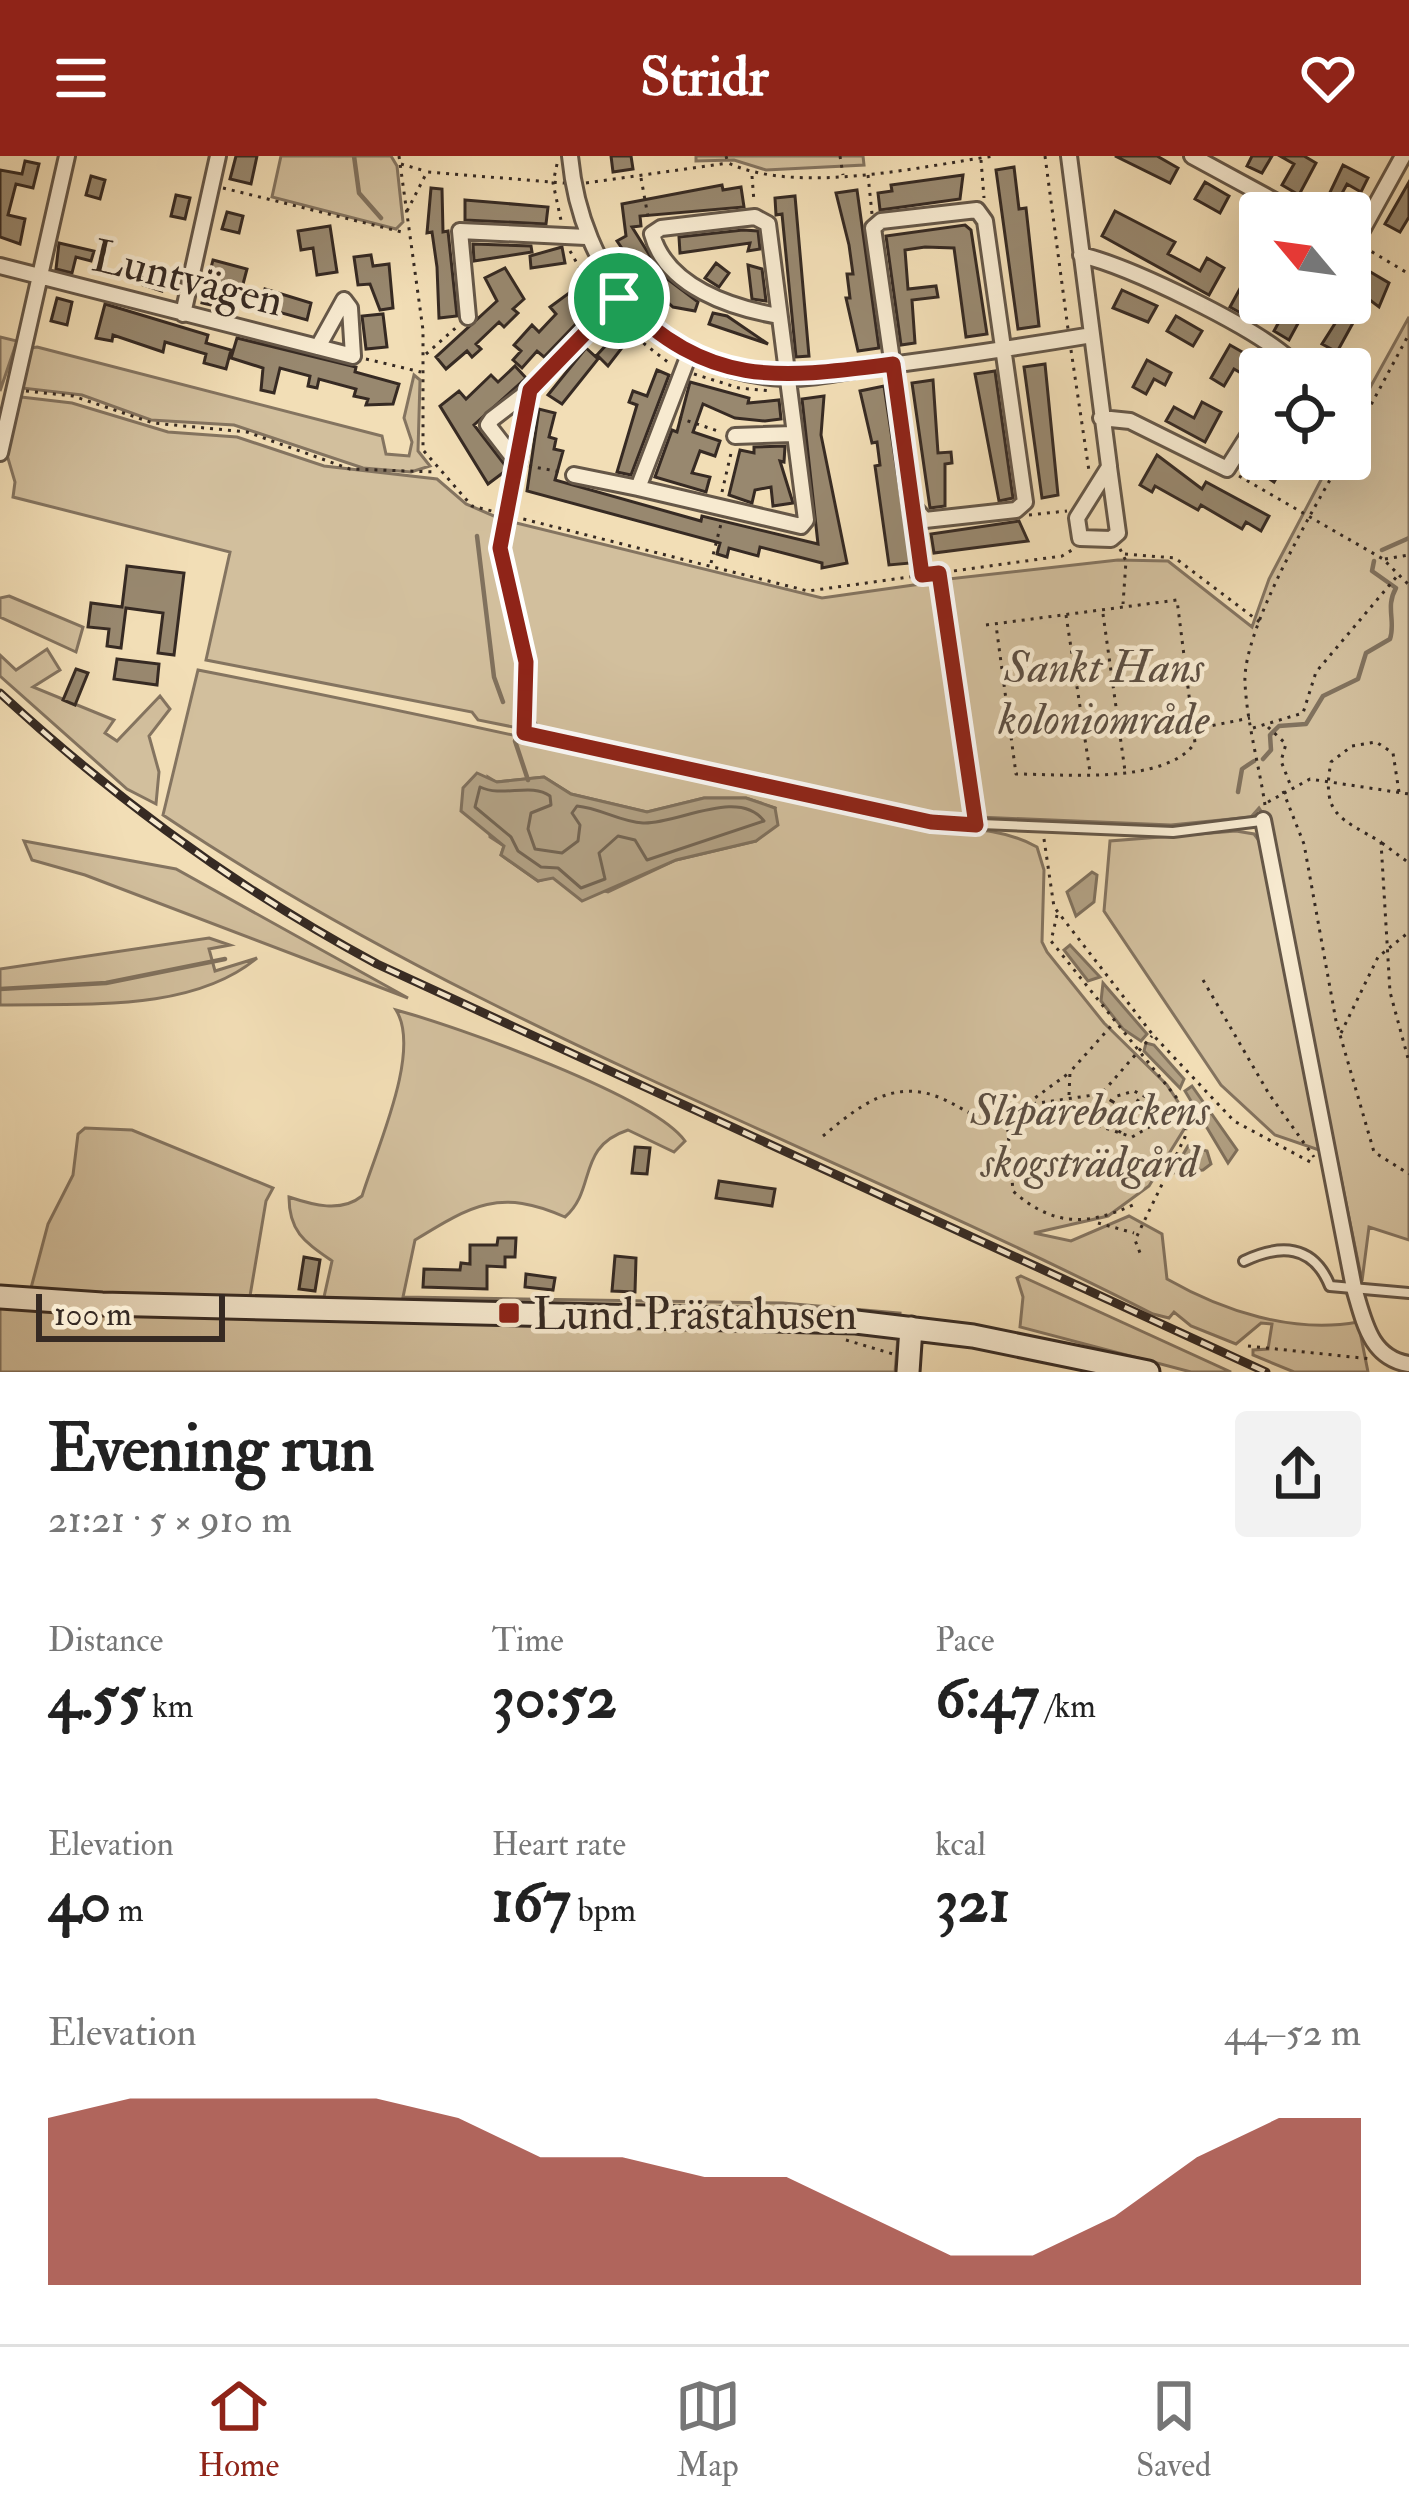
<!DOCTYPE html>
<meta charset="utf-8">
<style>
body{margin:0;font-family:"IM FELL Double Pica",serif;background:#f2f2f2;color:#222;height:100vh;display:flex;flex-direction:column;font-size:45px;white-space:nowrap}
*{box-sizing:border-box;margin:0}
p{font-size:39px;color:#767676}
.icon{flex:none;width:66px;height:66px;fill:none;stroke:currentColor;stroke-width:2;stroke-linecap:round;stroke-linejoin:round}
.map{position:relative;height:1216px;overflow:hidden}
.panel{display:flex;flex-direction:column;background:#fff;flex:1}
.panel>*{flex:none}
.needle{width:78px;rotate:299deg}
.buttons{position:absolute;left:1239px;top:36px;display:grid;gap:24px}
.buttons a{display:grid;place-items:center;width:132px;height:132px;border-radius:12px;background:#fff;box-shadow:0 12px 48px #0002;font-size:60px}
.scale{position:absolute;left:36px;bottom:30px;width:189px;box-sizing:border-box;padding-left:12px;border:6px solid #362a23;border-top:0;font-size:33px;line-height:42px;white-space:nowrap;color:#362a23;-webkit-text-stroke:9px #f7ead0;paint-order:stroke}
.pin{position:absolute;display:grid;place-items:center;width:102px;height:102px;color:#fff;margin:-51px;border:6px solid #fff;border-radius:50%;box-shadow:0 3px 12px #0007}
.round{display:grid;place-items:center;flex:none;width:126px;height:126px;border-radius:12px;background:#f2f2f2}
.headline{display:flex;align-items:center;justify-content:space-between;height:204px;padding:0 48px}
h1{font-size:66px;font-weight:700;line-height:90px}
.metrics{display:grid;grid-template-columns:repeat(3,1fr);gap:18px;height:204px;padding:12px 48px}
.metrics div{display:grid;align-content:center}
.metrics b{font-size:60px;font-weight:700}
.metrics small{font-size:33px;font-weight:400}
.metrics p{font-size:33px}
.chart{height:336px;padding:24px 48px}
.chart p{display:flex;justify-content:space-between}
.chart svg{width:100%;height:216px;margin-top:12px;fill:#8f2418;opacity:.7}
header{display:flex;justify-content:space-between;align-items:center;height:156px;padding:0 48px;background:#8f2418;color:#fff;font-size:54px;font-weight:700}
.menu{display:flex;justify-content:space-around;align-items:center;height:168px;border-top:3px solid #e0e0e0;background:#fff;font-size:33px;color:#767676}
.menu a{display:grid;justify-items:center;gap:6px}
.menu .current{color:#8f2418}
.map>svg:first-child{display:block}
.green{fill:#d2bf9d;stroke:#847460;stroke-width:3;fill-rule:evenodd}
.water{fill:#b2a184;stroke:#80715d;stroke-width:3}
.lines{fill:none;stroke-linecap:round;stroke-linejoin:round}
.shore{stroke:#746654;stroke-width:3}
.stream{stroke:#80715d;stroke-width:4.5}
.building{fill:#98886f;stroke:#362a23;stroke-width:3}
.lane-casing{stroke:#655748;stroke-width:14}
.street-casing{stroke:#655748;stroke-width:20}
.secondary-casing{stroke:#362a23;stroke-width:27}
.path{stroke:#362a23;stroke-width:3;stroke-dasharray:3 6;stroke-linecap:butt}
.lane{stroke:#f7ead0;stroke-width:8}
.street{stroke:#f7ead0;stroke-width:14}
.secondary{stroke:#f7ead0;stroke-width:21}
.rail-casing{stroke:#362a23;stroke-width:9}
.rail{stroke:#f7ead0;stroke-width:4.5;stroke-dasharray:14;stroke-linecap:butt}
.route-casing{stroke:#fff;stroke-width:24}
.route{stroke:#8f2418;stroke-width:15}
.poi-dot{fill:#8f2418;stroke:#f7ead0;stroke-width:4.5}
.labels{text-anchor:middle;stroke-width:9;stroke-linejoin:round;paint-order:stroke}
.street-label{font-size:45px;fill:#362a23;stroke:#f7ead0}
.park-label{font-size:45px;font-style:italic;fill:#5d4f42;stroke:#f7ead0}
.poi-label{font-size:45px;fill:#362a23;stroke:#f7ead0;text-anchor:start}
</style>
<header><svg class="icon" aria-label="menu" viewBox="0 0 24 24"><path d="M4 6h16M4 12h16M4 18h16"/></svg>Stridr<svg class="icon" aria-label="heart" viewBox="0 0 24 24"><path d="M12 20l-8-8c-3-5 5-10 8-4 3-6 11-1 8 4z"/></svg></header>
<div class="map">
<svg width="1409" height="1216" viewBox="0 0 1409 1216">
<rect width="100%" height="100%" fill="#f2deb6"/>
<filter id="stains"><feTurbulence type="fractalNoise" baseFrequency=".00167" numOctaves="4"/><feColorMatrix values="0 0 0 0 .2 0 0 0 0 .09 0 0 0 0 .02 0 0 0 .5 -.17"/></filter>
<radialGradient id="worn" r=".72"><stop offset=".6" stop-color="#630" stop-opacity="0"/><stop offset="1" stop-color="#630" stop-opacity=".3"/></radialGradient>
<path class="green" d="M281,0H391L397,10L403,66L396,73L272,41Z
M696,0H863L864,9L766,14L734,4L696,5Z
M1409,161V1084L1369,1071L1362,1125L1268,666L1259,652L1251,661L1171,669L978,661L948,423L1118,404L1168,405L1252,471L1269,423L1332,303H1350V268Z
M0,181L17,185L0,235Z
M37,191L382,280L386,298L409,300L412,286L404,262L414,219L420,224L418,295L430,310L411,316L363,312L234,269L151,264L82,239L22,232L31,192Z
M21,241L72,247L168,276L237,281L324,310L437,323L466,348L501,363L498,397L521,485L523,573L478,564L472,556L206,504L230,396L13,341L15,326L7,299Z
M508,365L822,442L935,426L969,662H945L541,575C524,555 534,537 533,513C531,459 502,418 508,365Z
M9,440L83,471L76,496L0,461V442Z
M47,493L60,514L33,531L114,564L105,577L117,585L160,540L170,553L149,580L159,616L156,648L127,633L0,520V499L16,514Z
M198,514C429,559 658,610 886,664C936,675 994,666 1037,691L1044,714L1042,786L1047,796L1104,867L1167,929L1186,958V970L1149,1030L1108,1060L1034,1077L1071,1085L1129,1060L1162,1078L1167,1123C1223,1155 1293,1178 1358,1166L1368,1216H1294L1253,1199V1194L1268,1193L1272,1168L1261,1167L1236,1188L1191,1170L1174,1156L1169,1162L1153,1158C825,991 470,866 163,659ZM488,621L496,626L544,621L571,638L647,656L704,642H746L775,652L756,685L676,704L608,736L552,721L538,725L501,699L504,690L490,681Z
M1236,675L1254,678L1260,686L1319,994L1275,979L1221,929L1104,755L1110,685Z
M24,685L176,713L408,842L85,719L32,704Z
M209,782L230,789L209,793L215,815L257,802C191,857 81,847 0,849V813Z
M396,854C456,870 653,940 685,985L674,996L628,974C576,991 597,1033 565,1061C500,1032 472,1049 415,1084L403,1141L783,1147L900,1157L895,1216H0V1151L77,1139L31,1132L48,1068L73,1019L78,978L85,972L132,974L273,1032L266,1045L250,1140L324,1141L332,1105C305,1086 289,1076 289,1041C313,1049 341,1057 362,1040C376,994 422,895 396,854Z
M1021,1120L1231,1216H1191L1020,1171L1023,1141L1017,1122Z"/>
<path class="water" d="M477,617L497,626L544,621L571,638L647,656L704,642H746L775,652L778,669L756,685L676,704L582,745L553,722L538,725L501,699L504,690L461,655L463,632Z
M1092,716L1097,719L1094,746L1076,760L1067,736Z
M1070,789L1100,821L1088,825L1064,794Z
M1103,827L1147,878L1141,885L1123,873L1101,845Z
M1146,887L1154,889L1184,923L1180,932L1144,895Z
M1192,930L1237,994L1228,1007L1185,935Z
M1188,990L1207,995L1211,1008L1203,1014L1172,1017Z"/>
<g class="lines">
<path class="shore" d="M480,631C503,642 531,626 550,640L551,649L531,657L528,673L535,693L562,697L578,685L580,669L572,657L577,650C600,652 620,666 643,667C676,669 738,631 764,665L647,704L635,684L618,680L599,697L605,723L581,732L558,712L541,711L518,695L511,681L475,651Z"/>
<path class="stream" d="M354,0L359,37L381,62
M477,380L494,521L503,546
M1382,394L1409,382
M515,585L528,624
M1263,603L1271,594L1270,579L1279,570L1306,568L1323,540L1358,523L1366,497L1390,483C1396,465 1385,451 1396,432L1372,415L1374,405
M1238,636L1242,613L1254,605
M0,833L106,827L225,803"/>
</g>
<path class="building" d="M236,0H257L251,28L230,23Z
M611,0H631L633,13L613,16Z
M1115,0H1157L1178,12L1170,27Z
M1252,0H1272L1262,17L1247,10Z
M1280,0H1304L1316,7L1299,39L1282,29L1294,8Z
M25,5L39,8L33,32L16,28L8,59L25,63L20,88L0,81V14L22,18Z
M1343,9L1368,22L1361,36L1347,28L1332,56L1323,51Z
M1014,11L1019,53L1026,52L1039,170L1018,173L996,14Z
M963,19L960,43L880,54L878,37L892,35L891,29Z
M91,20L105,24L100,43L86,39Z
M1205,26L1229,40L1220,57L1195,43Z
M1409,26V61L1400,76L1385,68Z
M722,29L723,34L741,31L744,51L640,60L641,70L632,71L662,119L698,146L695,155L673,151L645,126L617,85L626,80L622,48Z
M431,32L442,33L443,76L448,75L457,160L439,162L437,111L432,76L427,77Z
M857,34L879,192L858,195L846,142H850L847,118H853L849,89L836,37Z
M176,39L190,42L185,63L171,60Z
M795,40L809,200L796,201L782,58L776,59L775,42Z
M465,44L548,51L546,68L465,64Z
M1115,55L1175,86L1168,98L1191,110L1200,115L1207,102L1224,112L1209,139L1102,80Z
M227,56L243,60L239,77L222,73Z
M965,69L971,74L987,178L966,181L954,92L925,91L905,94L908,133L936,130L938,141L912,144L915,187L901,189L886,80Z
M330,70L337,116L317,119L313,92L301,94L298,75Z
M743,74L758,75L760,93L748,95L750,87L680,97L679,81Z
M59,87L94,95L91,105L76,101L72,117L56,113Z
M473,88L531,90L532,96L474,105Z
M562,91L565,107L531,112L530,100Z
M371,99L373,110L389,108L393,152L380,154L370,128L358,129L354,101Z
M213,104L247,113L242,132L229,129L224,152L202,147Z
M716,107L729,117L719,131L705,122Z
M748,109L762,113L766,145L752,143Z
M1362,111L1389,127L1379,151L1350,129V114L1358,118Z
M143,112L167,119L162,135L143,129Z
M505,112L524,143L513,153L518,157L504,171L499,166L476,188L481,193L472,201L467,195L446,213L436,201L497,145L485,122Z
M1243,127L1259,135L1246,160L1230,151Z
M580,129L594,149L544,201L537,195L522,212L513,204L521,195L514,189L532,169L539,176L556,158L550,151Z
M265,133L311,147L307,164L260,151Z
M1122,134L1157,150L1148,166L1113,152Z
M57,142L72,146L67,169L51,165Z
M105,148L208,179L206,187L231,194L226,213L204,207L206,198L165,186L163,196L113,179L112,185L96,182Z
M1287,151L1302,160L1289,184L1274,175Z
M713,157L727,160L768,188L709,168Z
M383,158L387,191L366,193L362,160Z
M1341,158L1354,165L1337,196L1322,188Z
M1176,160L1202,175L1193,190L1167,175Z
M610,168L628,184L608,210L597,199L609,186L600,178Z
M237,182L356,211L355,216L399,228L393,248L366,249L368,243L354,240L356,233L319,223L317,232L308,230L310,220L280,212L274,237L261,234L263,212L231,202Z
M1230,189L1260,206V228L1234,213L1224,230L1211,222Z
M586,192L598,203L562,248L548,239Z
M1147,204L1171,217L1165,229L1154,223L1146,238L1133,231Z
M1045,208L1058,339L1042,342L1024,211Z
M515,210L526,222L474,269L508,313L488,328L440,250L459,235L466,243L491,219L498,226Z
M657,214L669,219L631,319L617,316L637,249L629,246L633,235L647,240Z
M995,215L1013,342L999,345L975,218Z
M933,224L938,297L951,296L952,307L945,308V350L930,352L912,227Z
M690,226L749,242L748,247L779,244L781,263L765,265L735,262L703,248L693,276L720,285L715,300L700,295L692,317L710,321L706,336L655,321L672,274L677,276Z
M884,230L911,407L889,409L875,310L880,309L877,286L872,287L860,235Z
M824,240L821,279L847,407L822,412V407L760,391L758,400L729,392L727,401L717,398L720,387L527,335L539,253L555,257L549,281L556,283L554,293L563,295L555,324L701,365L702,360L818,388L802,243Z
M1202,246L1221,256L1205,286L1166,265L1174,251L1194,262Z
M785,290L784,306L780,305L793,347L773,350L771,331L755,334L752,347L729,339L740,294L754,297V291Z
M1157,299L1202,333L1206,326L1269,360L1261,375L1246,366L1242,373L1201,349L1198,354L1155,330L1152,336L1140,329Z
M1259,303H1274L1271,309L1281,314L1274,326L1254,312Z
M1019,365L1028,385L934,397L931,378Z
M127,410L184,417L174,499L158,497L163,457L126,452L121,492L107,490L109,473L88,471L91,447L122,451Z
M117,503L159,508L157,529L114,523Z
M76,513L88,517L75,549L63,544Z
M635,991L650,992L647,1018L632,1017Z
M719,1025L775,1033L772,1050L716,1042Z
M498,1082H516L515,1101H505V1111L487,1110V1133L423,1131L424,1113L460,1114L461,1107L470,1108V1089H497Z
M615,1100L636,1102L635,1136L612,1135Z
M304,1101L320,1104L315,1135L299,1133Z
M526,1118L555,1122L553,1134L525,1131Z"/>
<g class="lines">
<g class="lane-casing">
<path id="lane" d="M524,577L931,666L1173,676L1261,665
M1244,1105C1280,1088 1313,1088 1330,1130L1409,1137"/>
</g>
<g class="street-casing">
<path id="street" d="M570,0C581,117 658,215 783,222C813,223 845,215 874,211C947,202 1020,191 1092,179
M1069,0L1109,310
M1192,0L1297,57
M977,54L985,65L1025,346L1016,354L925,364L913,350L873,72L881,65Z
M1350,83L1360,78L1403,0
M1081,99C1131,111 1250,169 1288,202L1287,213
M0,110L353,200L350,152L344,144L318,191
M183,158L218,0
M468,161L460,75L586,81
M690,196L638,332L801,370L806,364L768,68L755,61L661,72L652,78C666,131 732,152 779,160
M530,234L518,308L488,269L492,263L530,234L619,142
M1101,262L1130,265L1227,313L1260,261
M735,280L793,278
M0,297L67,0
M1109,311L1118,377L1111,383L1080,382L1077,362Z
M574,319L638,332
M1263,664L1354,1132C1364,1165 1370,1202 1409,1208"/>
</g>
<g class="secondary-casing">
<path id="secondary" d="M0,1141L102,1148L856,1166L973,1180L1148,1216
M908,1216L911,1172"/>
</g>
<path class="path" d="M399,0L423,174V294L472,350L808,435L1062,400L1072,394
M726,0L728,7C798,39 918,11 994,0
M840,0L843,19
M1045,0L1068,173
M981,4L984,42
M401,8L425,15
M557,8L553,27L562,69
M868,19L872,58
M752,20L754,46
M641,22L649,66
M586,27L728,7
M223,32L406,77
M407,55L427,16L564,27
M1364,91L1409,118
M570,95L598,144
M615,165L669,207
M1071,194L1089,315
M426,198L459,169
M366,203L421,216
M694,218L739,232L772,235
M26,235L73,240L153,267L247,276L350,313L436,316
M1350,235L1370,246
M679,262L721,276
M1350,288L1409,178
M529,310L561,316
M515,318L499,392L526,506L524,567
M1239,320L1383,403L1409,429
M722,336L732,293
M1029,359L1067,355
M919,373L922,418
M1120,393L1126,405L1123,448
M1125,398L1175,402L1261,467
M1385,403L1409,399
M711,407L722,364
M940,419L975,659
M1103,458L1125,615
M1066,459L1090,616
M986,469L1177,444L1195,587C1165,629 1063,618 1016,618L996,469
M1268,571L1286,588L1281,605L1290,628
M1253,572L1303,557L1316,516L1398,419
M1195,573L1250,562
M1283,635L1304,688L1336,865L1374,996L1409,1018
M1399,636L1393,597L1376,586L1352,590L1331,606C1321,659 1340,662 1381,686L1390,836L1409,906
M1268,646L1310,623L1409,638
M1265,649C1259,609 1247,567 1245,527C1242,474 1314,352 1342,303
M1044,683L1054,751L1153,879L1234,965L1314,1008
M1382,687L1409,707
M1057,759L1051,785L1188,956L1185,981L1135,1084L1142,1102
M1203,824L1269,938L1314,1001
M1341,877L1378,801L1409,776
M1069,939L1070,916L1112,869
M1102,939L1150,969
M1063,945L1075,962L1132,981L1151,970L1150,943L1134,935L1117,940L1109,952L1112,970
M1028,947L1069,917
M1087,963L1098,939
M1007,964L1013,1035C1053,1071 1088,1070 1135,1048
M1119,977L1141,939
M823,980C859,950 894,921 943,943C961,951 974,962 995,966L1024,949L1101,938L1152,880
M1098,1067L1134,1077
M846,1184L893,1198
M1248,1190L1371,1203"/>
<use href="#lane" class="lane"/>
<use href="#street" class="street"/>
<use href="#secondary" class="secondary"/>
<g class="rail-casing">
<path id="rail" d="M0,537C115,643 239,734 377,808L1266,1216"/>
</g>
<use href="#rail" class="rail"/>
</g>
<g class="lines">
<g class="route-casing">
<path id="route" d="M619,142C709,232 776,223 893,208L922,419L939,417L976,669L931,666L524,577L526,506L500,392L530,234Z"/>
</g>
<use href="#route" class="route"/>
</g>
<rect class="poi-dot" x="497" y="1145" width="24" height="24" rx="6"/>
<g class="labels">
<g class="street-label">
<text transform="translate(188 121) rotate(14)" y="16">Luntvägen</text>
</g>
<g class="park-label">
<text x="1104" y="526">Sankt Hans<tspan x="1104" dy="52">koloniområde</tspan></text>
<text x="1090" y="969">Sliparebackens<tspan x="1090" dy="52">skogsträdgård</tspan></text>
</g>
<g class="poi-label">
<text x="533" y="1173">Lund Prästahusen</text>
</g>
</g>
<rect width="100%" height="100%" filter="url(#stains)"/>
<rect width="100%" height="100%" fill="url(#worn)"/>
</svg>
<div class="buttons">
<a><svg class="needle" viewBox="-14 -14 28 28"><path d="M0-13l5 13h-10z" fill="#e53935"/><path d="M0 13l5-13h-10z" fill="#767676"/></svg></a>
<a><svg class="icon" aria-label="locate" viewBox="0 0 24 24"><circle cx="12" cy="12" r="6"/><path d="M12 2v4M12 18v4M2 12h4M18 12h4"/></svg></a>
</div>
<div class="scale">100 m</div>
<div class="pin" style="left:619px;top:142px;background:#1e9e55"><svg class="icon" aria-label="arrive" viewBox="0 0 24 24"><path d="M6 21V4h12l-3 4 3 4H6"/></svg></div>
</div>
<section class="panel">
<div class="headline"><div><h1>Evening run</h1><p>21:21 · 5 × 910 m</p></div><a class="round"><svg class="icon" aria-label="share" viewBox="0 0 24 24"><path d="M12 15V3M7 8l5-5 5 5M5 13v7h14v-7"/></svg></a></div>
<div class="metrics">
<div><p>Distance</p><b>4.55<small> km</small></b></div>
<div><p>Time</p><b>30:52</b></div>
<div><p>Pace</p><b>6:47<small> /km</small></b></div>
</div>
<div class="metrics">
<div><p>Elevation</p><b>40<small> m</small></b></div>
<div><p>Heart rate</p><b>167<small> bpm</small></b></div>
<div><p>kcal</p><b>321</b></div>
</div>
<div class="chart"><p><span>Elevation</span>44–52 m</p>
<svg viewBox="0 0 160 44" preserveAspectRatio="none"><path d="M0 44V10L10 6L20 6L30 6L40 6L50 10L60 18L70 18L80 22L90 22L100 30L110 38L120 38L130 30L140 18L150 10L160 10V44z"/></svg>
</div>
</section>
<nav class="menu">
<a class="current"><svg class="icon" aria-label="home" viewBox="0 0 24 24"><path d="M3 11l9-7 9 7M6 9v11h12V9"/></svg>Home</a>
<a><svg class="icon" aria-label="map" viewBox="0 0 24 24"><path d="M3 6l6-2 6 2 6-2v14l-6 2-6-2-6 2zM9 4v14M15 6v14"/></svg>Map</a>
<a><svg class="icon" aria-label="saved" viewBox="0 0 24 24"><path d="M7 4h10v16l-5-4-5 4z"/></svg>Saved</a>
</nav>
